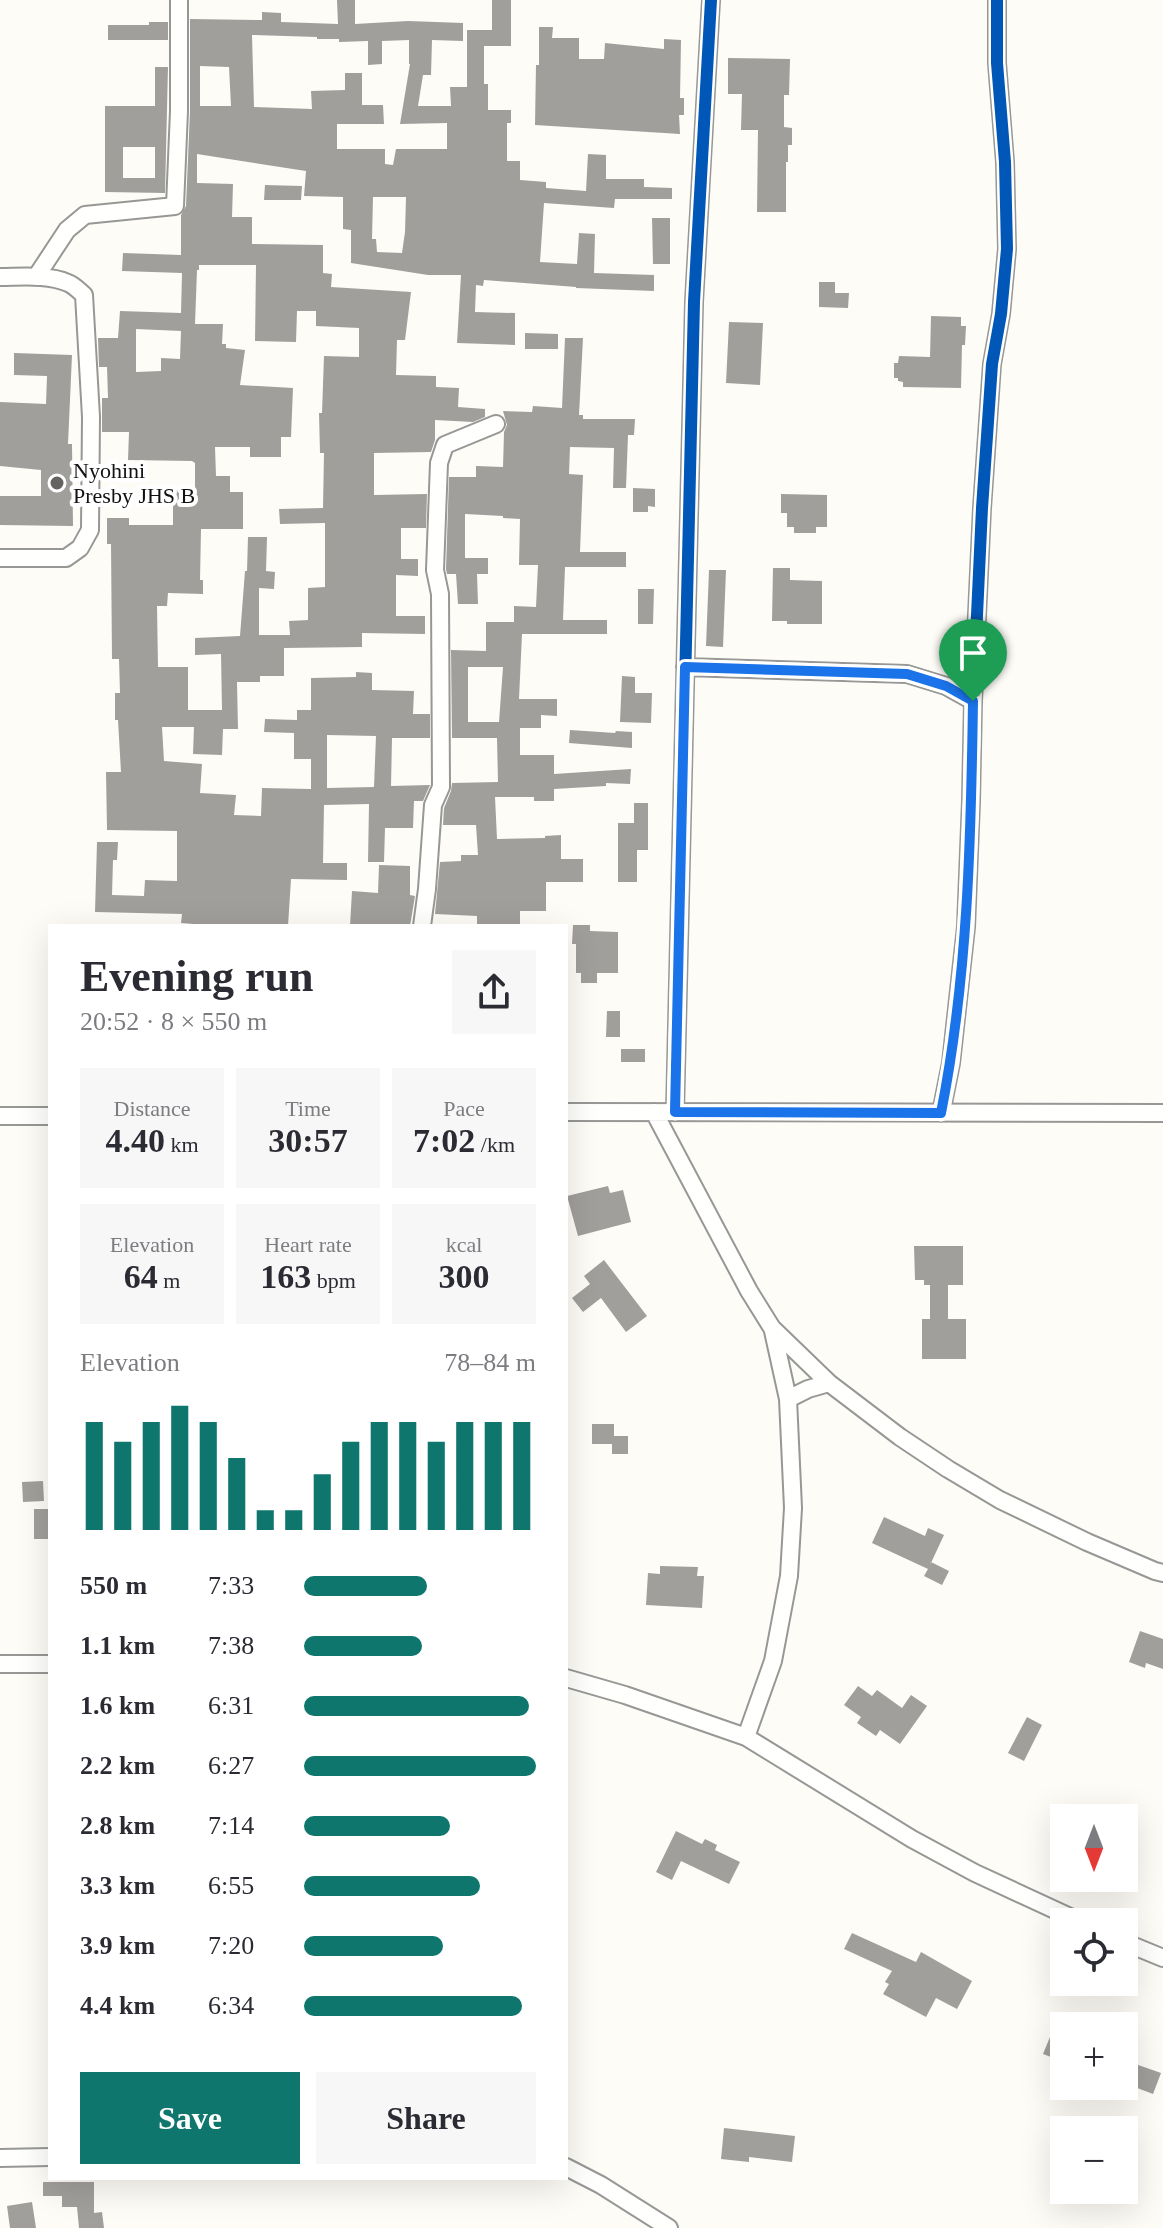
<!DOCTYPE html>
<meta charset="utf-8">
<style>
body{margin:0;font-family:Georgia,serif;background:#f7f7f7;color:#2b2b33;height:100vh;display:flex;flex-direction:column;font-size:30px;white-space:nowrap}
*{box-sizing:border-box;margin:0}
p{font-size:26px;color:#7c7c81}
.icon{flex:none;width:44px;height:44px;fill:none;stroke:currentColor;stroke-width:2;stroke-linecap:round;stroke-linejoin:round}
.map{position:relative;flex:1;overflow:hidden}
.panel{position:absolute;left:48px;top:924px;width:520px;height:1256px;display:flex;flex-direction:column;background:#fff;border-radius:0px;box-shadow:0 8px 32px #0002}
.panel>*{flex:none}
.needle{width:52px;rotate:180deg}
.buttons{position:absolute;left:1050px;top:1804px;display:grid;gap:16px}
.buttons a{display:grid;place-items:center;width:88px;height:88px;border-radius:0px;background:#fff;box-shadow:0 8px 32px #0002;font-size:40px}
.pin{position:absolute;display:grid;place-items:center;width:68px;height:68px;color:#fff;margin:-82px -34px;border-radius:50% 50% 50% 0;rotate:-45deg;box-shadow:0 0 8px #0007}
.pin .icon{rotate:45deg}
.round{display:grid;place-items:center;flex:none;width:84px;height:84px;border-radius:0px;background:#f7f7f7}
.head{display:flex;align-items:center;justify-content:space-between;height:136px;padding:0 32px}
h1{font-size:44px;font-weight:600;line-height:60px}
.metrics{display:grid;grid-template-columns:repeat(3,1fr);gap:12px;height:136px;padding:8px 32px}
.metrics div{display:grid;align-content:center;border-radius:0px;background:#f7f7f7;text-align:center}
.metrics b{font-size:34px;font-weight:600}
.metrics small{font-size:22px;font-weight:400}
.metrics p{font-size:22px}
.chart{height:224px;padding:16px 32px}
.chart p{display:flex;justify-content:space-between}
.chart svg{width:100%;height:144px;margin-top:8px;stroke:#0f766e;stroke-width:6}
.cta{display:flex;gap:16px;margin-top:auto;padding:16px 32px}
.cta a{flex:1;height:92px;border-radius:0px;background:#0f766e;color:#fff;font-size:32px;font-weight:600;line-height:92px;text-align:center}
.cta a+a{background:#f7f7f7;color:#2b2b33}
ul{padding:0 32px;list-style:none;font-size:26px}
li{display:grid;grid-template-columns:128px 96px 1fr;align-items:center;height:60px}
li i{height:20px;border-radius:10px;background:#0f766e}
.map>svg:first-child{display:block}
.building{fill:#a19f9c;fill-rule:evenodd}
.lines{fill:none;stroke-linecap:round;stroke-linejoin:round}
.minor-casing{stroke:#979795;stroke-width:20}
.minor{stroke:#fffffe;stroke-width:16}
.cycleway-casing{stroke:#fff;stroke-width:17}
.cycleway{stroke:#0057b8;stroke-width:12}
.route-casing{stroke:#fff;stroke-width:16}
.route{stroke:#1a73e8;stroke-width:10}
.poi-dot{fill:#646362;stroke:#fff;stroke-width:3}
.labels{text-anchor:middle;stroke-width:8;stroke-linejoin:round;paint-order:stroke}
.poi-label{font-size:22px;fill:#111;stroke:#fff;text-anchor:start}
</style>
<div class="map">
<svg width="1163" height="2228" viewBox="0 0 1163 2228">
<rect width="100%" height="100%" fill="#fdfcf7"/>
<path class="building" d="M337,0H355V24L408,21L463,23V41L432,40L431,75H423L418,106H451L450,87H467V30H492V0H511V46H484V84H488V110H511V123H507V161H520V180L546,182V188L586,191L588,154L606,155V179H644V187L672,188V199H615L614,208L544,203L540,262L577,264L579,233L595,234L594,273L654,275V291L576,288V287L484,280L483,286L476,285L475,312L515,313V345L457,343L461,275H428L351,263V230L343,229V197L304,196L306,171L197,154V183L233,184L232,217H252V244L323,245V273L332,274L331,287L411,292L405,340H397L396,375L436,376V387L459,388L458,407L485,409V417L473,422L435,420V440L431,452L374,453V495L427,494L426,528H401V559H418V576L396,575V616H425V634L362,633V647L284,648V676H260V682H237L238,729H223L222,755L193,754L194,727H162L164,761L202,764L200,793L236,795L234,815L261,816L262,788L311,789V759H294V733L264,732L265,719L297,720V710H311V678L356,677V672L372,673V690L414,691L413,714H430V738H392L391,786L430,785L423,801H414L413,828H385L384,862H368L369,804L324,805L323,863H347V880L291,879L288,926H218L181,923L182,914L95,912L97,842H118L117,860H113L112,895L144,896L145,880L177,881V831L107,830L106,772H121L118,720H115V693H120L119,659H112L111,544H107V518H129V525H173V490L195,489V463L192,461L128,460L129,432H102V398H108L107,367H99L98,338H118L120,311L181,313L182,273L122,271L123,253L181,255V215L186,206L190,111V19L262,20V12L281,13V22L338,24ZM252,35L317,37V39H339V42L368,41V65L382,64V41L409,40V64H410L400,124L447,123V149H396L393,165L385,164V149H337V124H384L383,105H362V73H345V90L311,91L312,109L254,107ZM200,66L229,67L231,106H200ZM373,197H406L405,232L402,253L377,252L376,239H372ZM199,265H256L255,341L296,342L297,311H316V326L359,328V357L324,356L322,413H319L320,453H324L323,508L279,509L280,524L325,523V587L308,588V620L289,621L290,635H259V588L274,589L275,572L266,571L267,537H248L247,571H245L240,636L195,638V655L221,654L222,710H188V667H158L157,606H167L168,593L203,594V580H200L201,529H243V492H230V476H216L215,447H250V457H281V437H291L293,388L240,385L245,350L226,348V344H222L223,324H195L197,270H199ZM136,329L181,331L180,359L161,358V371L136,372ZM327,735L376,736L374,787L327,788Z
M149,22H168V40H108V25H149Z
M539,27H553L552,38H579V59H604L605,43L664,49V39L681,40L680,98H684V115H679L680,134L535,125L536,65H539Z
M728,58L790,59L789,95H784V127L792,128V145H788V162H786V212H757L758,130H741L742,94H728Z
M155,67H168L165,193L105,192V106H155ZM123,147H155V178H123Z
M265,185L302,186L301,200H264Z
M652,218H670V264H653Z
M819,282H835V293H849L848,308L819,307Z
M931,316L961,317V326H966L965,345H962L961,388L903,387V382L898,381V378H894V363H898L899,356L930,357Z
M729,322L763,323L760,385L726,383Z
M525,333L558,334V349H525Z
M565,338H583L579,415H583V419H635L634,435H628L626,488H613L614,448L570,447L569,474L583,475L580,552H626V567H565L563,620H607V634H522L519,699H557V716L541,715V728H520V755H554V774L631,769L630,784L606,783V786L554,789V801H534V797H495L497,839L545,838V836L561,835V859H583V882H546V911H520V926H477V916L435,914L440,862L461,861V855H478L476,825H443L444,808L451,791L452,783L498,782L497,738H452L451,650L486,651V622H514V606L536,607L538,565H519L520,519L503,518V516L465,514V558H488V574H477L478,604H458L456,574H447L446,569L449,477H476V466L503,467L504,432L507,425L503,411L532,412L533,406L562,408ZM468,667H503L499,722H468Z
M14,353L72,355L68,444H72L73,526L0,525V496H41V470L0,466V402L46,404L47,376L14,375Z
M633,488L655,489V507L648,506V512H633Z
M781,494L827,495V527H816V533H794V527H787V513H781Z
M773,568H790V580L822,581V624H787V621H772Z
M709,570H726L723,647L706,646Z
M638,589H654L653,624H638Z
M622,676L635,677V693H652L651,723L620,722Z
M570,730L615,733L616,731L632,732V748L569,743Z
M634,803H648V850H637V882H618V823H634Z
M379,865L410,866V895L415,896L410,926H350L352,891L378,893Z
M573,925H590V931L618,932V973H597V983H581V973H576V944H572Z
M607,1011H620V1037H606Z
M621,1049H645V1062H621Z
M608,1186L610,1193L623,1190L631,1222L578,1236L567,1196Z
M914,1246H963V1285H948V1319H966V1359H922V1319H930V1285H924V1280H915Z
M604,1260L647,1316L626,1332L601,1298L583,1312L572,1298L590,1284L584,1276Z
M592,1424H614V1436H628V1454H612V1444H592Z
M43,1481L44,1501L23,1502L22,1482Z
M34,1509H50V1539H34Z
M884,1517L925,1536L928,1528L944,1535L930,1565L931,1562L949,1571L942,1585L924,1576L928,1569L872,1543Z
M660,1566L698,1567L697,1576H704L702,1608L646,1605L648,1573L660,1574Z
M1140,1631L1163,1639V1669L1146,1663L1145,1668L1129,1662Z
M858,1686L872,1696L877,1690L902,1708L911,1695L927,1706L900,1744L880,1730L876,1736L857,1723L861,1717L844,1705Z
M1027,1717L1042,1725L1024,1761L1008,1753Z
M676,1831L702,1844L705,1839L717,1845L715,1850L740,1862L729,1884L681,1861L672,1880L656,1872Z
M852,1933L916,1962L921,1952L972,1981L957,2009L936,1998L926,2017L883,1994L889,1984L885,1982L892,1971L844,1949Z
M1050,2037L1064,2043V2062L1043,2054Z
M1124,2060L1161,2073L1153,2094L1124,2083Z
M724,2128L795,2136L792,2162L749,2157V2162L721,2159Z
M43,2182H94V2213L102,2212L104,2228H79L77,2207H62V2196H43Z
M32,2202L36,2228H10L7,2206Z"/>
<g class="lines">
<g class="minor-casing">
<path id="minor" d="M0,277C21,277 48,274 68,283C74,285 79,291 84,295L91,417L90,530L80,548L66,558H0
M36,277L67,230L85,215L175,206L179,111V0
M685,667L907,674L946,686L973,701
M422,926L427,889L433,805L441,787L440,594L435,570L439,463L445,445L496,424
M566,1112L1163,1113
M654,1112L749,1291L772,1328L829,1383L900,1437L948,1469L1000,1500L1087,1542L1155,1571L1163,1573
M675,1112L694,302L711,0
M941,1113L951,1063L966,927L971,801L973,701L982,508L992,364L1001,314L1007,249L1005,162L997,63V0
M0,1116H50
M788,1399L808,1389L829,1383
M0,1664H50
M566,1678L625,1695L746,1737L912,1839L975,1873L1081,1922
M746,1737L773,1661L789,1576L793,1508L788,1399L773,1331
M1124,1942L1163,1958
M0,2158L50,2157
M566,2167L601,2185L669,2228"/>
</g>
<use href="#minor" class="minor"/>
<g class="cycleway-casing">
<path id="cycleway" d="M675,1112L694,302L711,0
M941,1113L951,1063L966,927L971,801L973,701L982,508L992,364L1001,314L1007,249L1005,162L997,63V0"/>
</g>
<use href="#cycleway" class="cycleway"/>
</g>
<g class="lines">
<g class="route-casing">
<path id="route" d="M685,667L907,674L946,686L973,701C971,839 968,977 941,1113L675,1112Z"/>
</g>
<use href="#route" class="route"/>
</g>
<circle class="poi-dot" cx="57" cy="483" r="8"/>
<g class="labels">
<g class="poi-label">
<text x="73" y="478">Nyohini<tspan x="73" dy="25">Presby JHS B</tspan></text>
</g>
</g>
</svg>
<div class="buttons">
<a><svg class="needle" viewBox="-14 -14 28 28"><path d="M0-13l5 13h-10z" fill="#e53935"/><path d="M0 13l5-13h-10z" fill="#7c7c81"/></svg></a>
<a><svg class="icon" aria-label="locate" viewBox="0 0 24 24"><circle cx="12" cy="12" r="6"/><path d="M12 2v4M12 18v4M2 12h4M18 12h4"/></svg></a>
<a>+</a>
<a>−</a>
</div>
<div class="pin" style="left:973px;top:701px;background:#1e9e55"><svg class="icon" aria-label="arrive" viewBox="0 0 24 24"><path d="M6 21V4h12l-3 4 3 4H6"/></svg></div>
<section class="panel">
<div class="head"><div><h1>Evening run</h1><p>20:52 · 8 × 550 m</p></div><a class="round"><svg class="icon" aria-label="share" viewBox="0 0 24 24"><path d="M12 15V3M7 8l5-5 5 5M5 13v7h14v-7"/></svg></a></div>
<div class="metrics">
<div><p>Distance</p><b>4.40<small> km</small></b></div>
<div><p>Time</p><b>30:57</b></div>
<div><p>Pace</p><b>7:02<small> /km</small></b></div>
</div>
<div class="metrics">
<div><p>Elevation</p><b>64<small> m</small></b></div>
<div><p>Heart rate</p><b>163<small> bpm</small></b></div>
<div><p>kcal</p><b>300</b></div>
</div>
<div class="chart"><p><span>Elevation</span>78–84 m</p>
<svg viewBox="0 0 160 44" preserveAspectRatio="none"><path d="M5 44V11M15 44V17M25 44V11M35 44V6M45 44V11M55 44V22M65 44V38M75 44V38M85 44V27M95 44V17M105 44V11M115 44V11M125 44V17M135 44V11M145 44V11M155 44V11"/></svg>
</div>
<ul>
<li><b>550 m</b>7:33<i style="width:53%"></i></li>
<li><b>1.1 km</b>7:38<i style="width:51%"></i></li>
<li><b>1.6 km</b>6:31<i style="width:97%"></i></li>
<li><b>2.2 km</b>6:27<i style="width:100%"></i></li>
<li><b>2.8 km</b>7:14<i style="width:63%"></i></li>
<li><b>3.3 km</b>6:55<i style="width:76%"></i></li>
<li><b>3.9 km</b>7:20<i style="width:60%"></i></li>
<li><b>4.4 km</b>6:34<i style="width:94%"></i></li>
</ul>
<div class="cta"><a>Save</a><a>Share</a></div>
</section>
</div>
